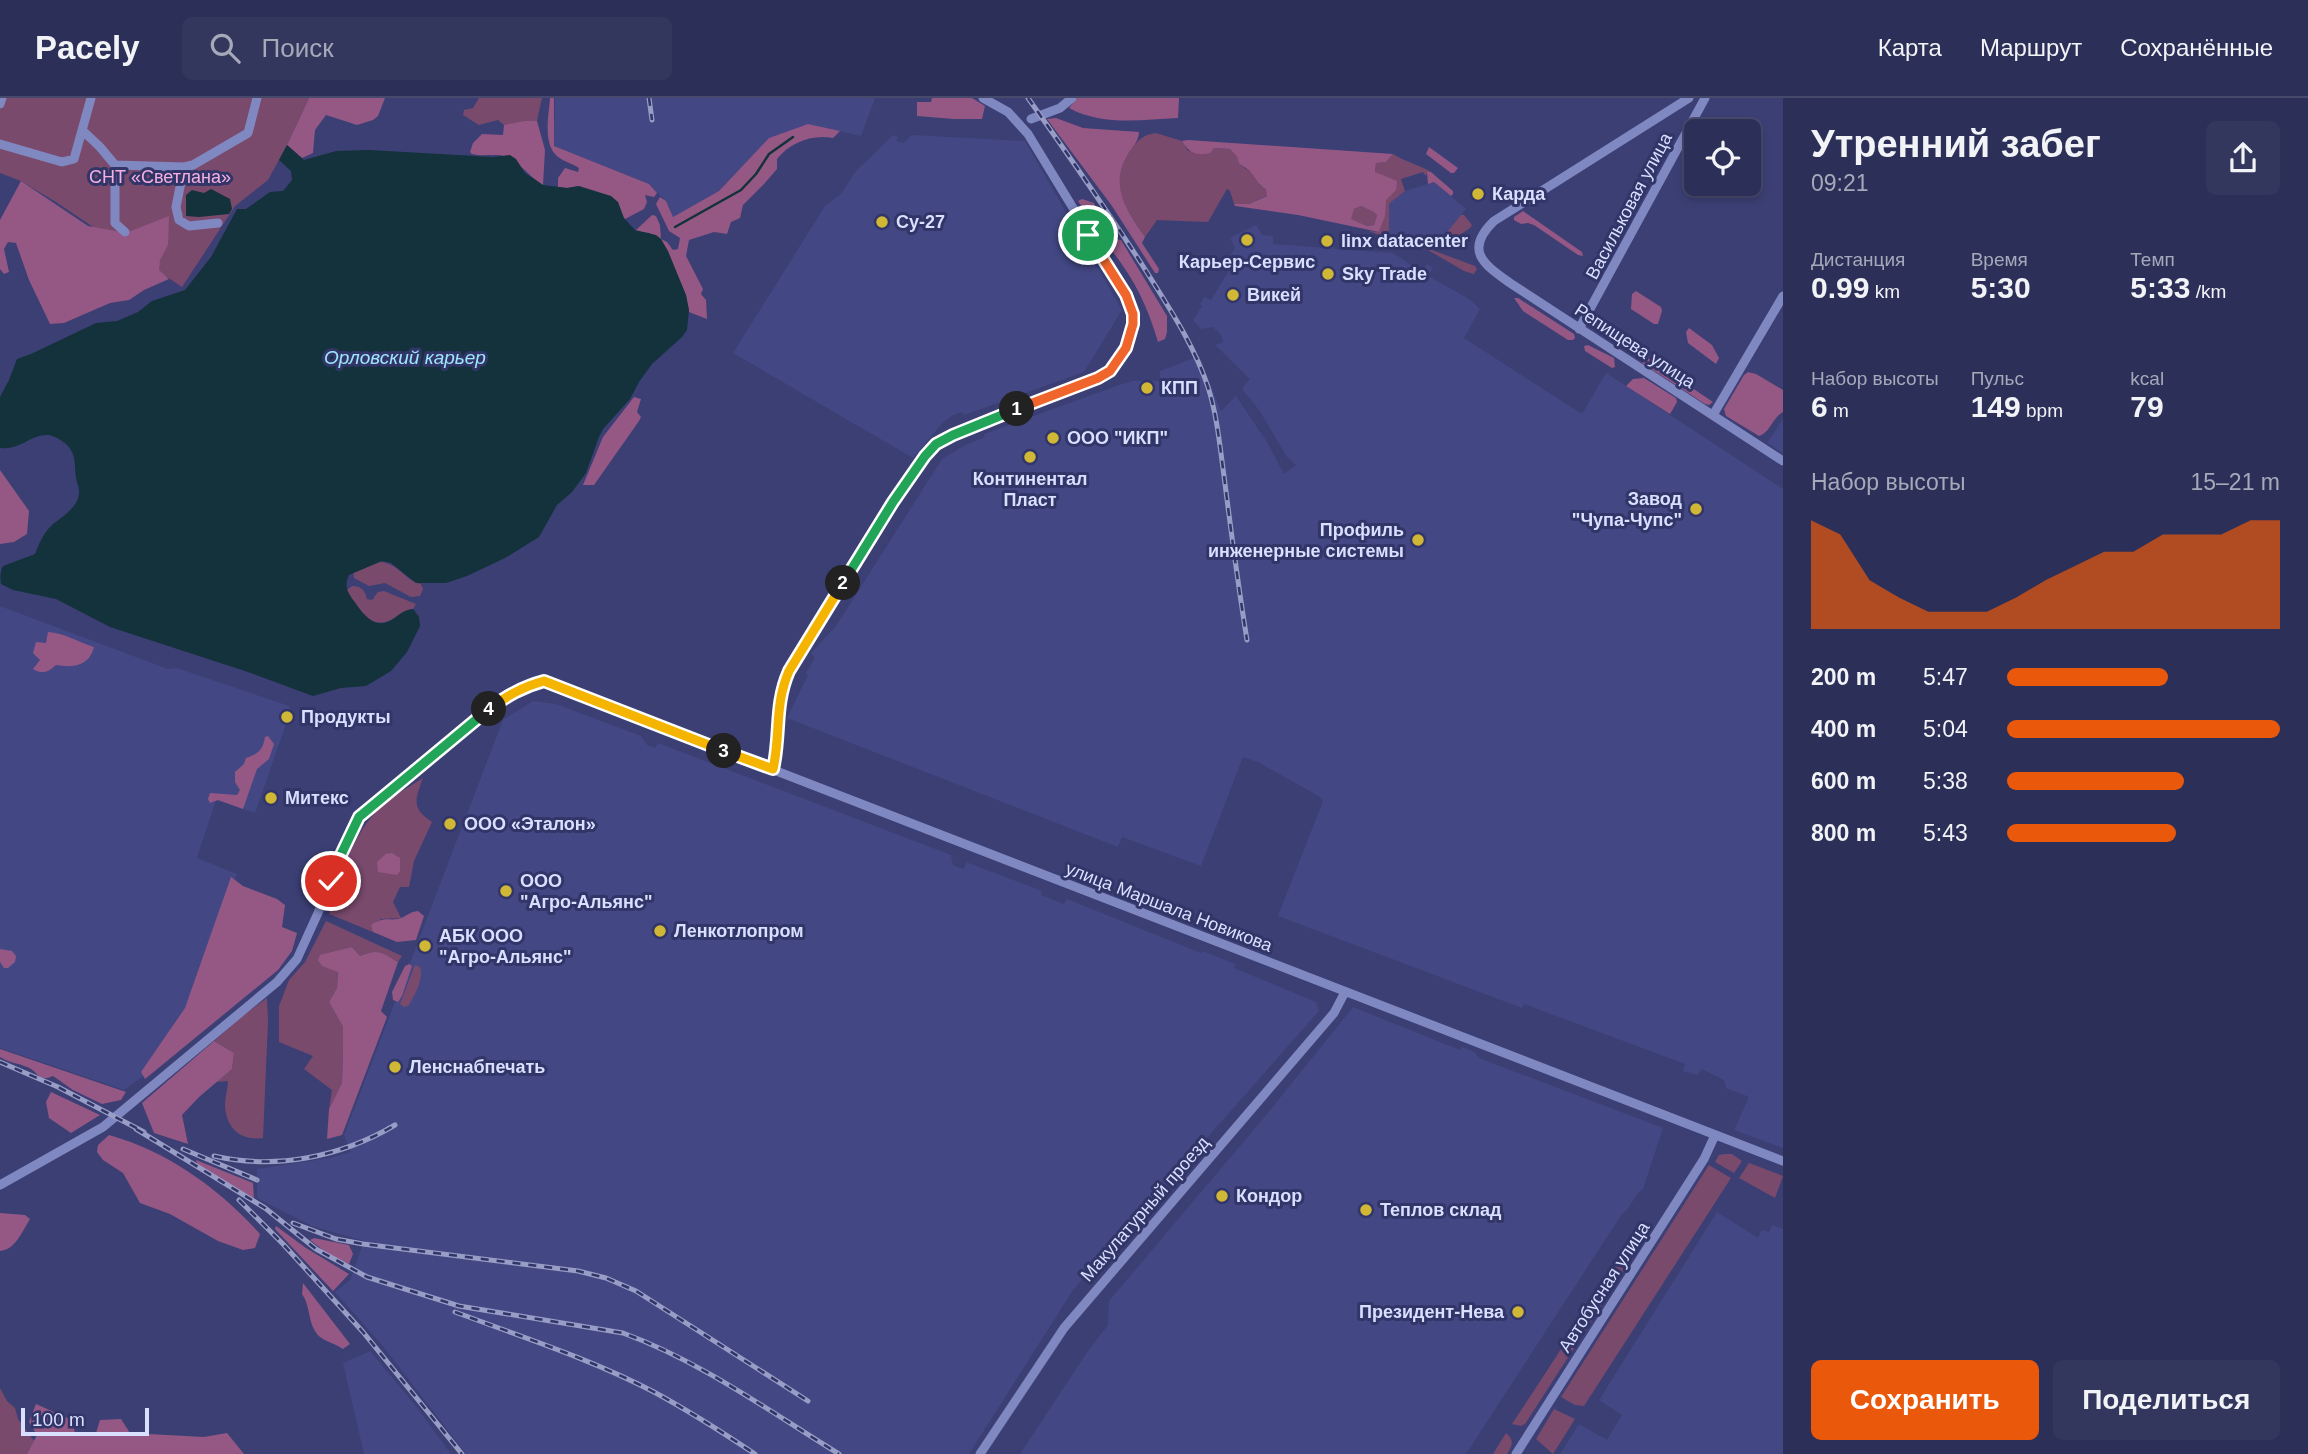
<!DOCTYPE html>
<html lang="ru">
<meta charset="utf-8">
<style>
body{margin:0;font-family:Arial,sans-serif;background:#34375d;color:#f1f3f6;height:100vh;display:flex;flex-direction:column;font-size:26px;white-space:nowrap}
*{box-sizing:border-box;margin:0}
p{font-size:23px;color:#a6a9ba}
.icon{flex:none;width:38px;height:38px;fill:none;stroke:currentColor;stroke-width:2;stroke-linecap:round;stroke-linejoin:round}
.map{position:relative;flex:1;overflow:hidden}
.panel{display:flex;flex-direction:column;background:#2c2f57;width:525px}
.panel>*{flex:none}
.fabs{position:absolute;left:1684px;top:21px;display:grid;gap:14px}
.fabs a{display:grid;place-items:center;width:77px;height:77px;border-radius:10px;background:#2c2f57;box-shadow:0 4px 10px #0003,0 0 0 2px #484a6d;font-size:35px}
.scale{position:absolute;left:21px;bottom:18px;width:128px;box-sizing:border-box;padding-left:7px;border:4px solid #d9dfff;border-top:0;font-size:19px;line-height:24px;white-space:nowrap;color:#d9dfff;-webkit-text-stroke:5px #313568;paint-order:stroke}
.pin{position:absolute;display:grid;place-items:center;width:60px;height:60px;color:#fff;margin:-30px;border:4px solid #fff;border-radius:50%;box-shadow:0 2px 7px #0007}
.km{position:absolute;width:35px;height:35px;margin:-18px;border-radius:50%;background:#222;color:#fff;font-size:19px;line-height:35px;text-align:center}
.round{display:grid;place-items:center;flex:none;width:74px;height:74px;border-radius:10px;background:#34375d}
.overview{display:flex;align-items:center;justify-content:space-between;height:119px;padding:0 28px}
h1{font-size:38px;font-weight:700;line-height:52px}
.figures{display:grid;grid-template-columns:repeat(3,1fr);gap:10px;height:119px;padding:7px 28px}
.figures div{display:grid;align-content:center}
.figures b{font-size:30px;font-weight:700}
.figures small{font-size:19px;font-weight:400}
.figures p{font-size:19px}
.chart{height:196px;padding:14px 28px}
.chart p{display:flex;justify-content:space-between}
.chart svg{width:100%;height:126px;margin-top:7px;fill:#ea580c;opacity:.7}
.action{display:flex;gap:14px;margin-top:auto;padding:14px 28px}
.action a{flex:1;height:80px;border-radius:10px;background:#ea580c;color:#fff;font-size:28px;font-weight:700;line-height:80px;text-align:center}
.action a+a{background:#34375d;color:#f1f3f6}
ul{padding:0 28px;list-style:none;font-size:23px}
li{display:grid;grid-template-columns:112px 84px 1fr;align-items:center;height:52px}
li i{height:18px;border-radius:9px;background:#ea580c}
header{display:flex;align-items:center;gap:42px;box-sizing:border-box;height:98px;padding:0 35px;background:#2c2f57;border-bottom:2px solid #484a6d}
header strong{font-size:33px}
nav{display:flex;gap:38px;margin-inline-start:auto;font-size:24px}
.search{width:490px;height:63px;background:#34375d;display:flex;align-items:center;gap:18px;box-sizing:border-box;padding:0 24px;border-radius:10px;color:#a6a9ba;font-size:26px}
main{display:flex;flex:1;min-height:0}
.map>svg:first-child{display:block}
.built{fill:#434884}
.green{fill:#7a4a6d}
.forest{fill:#955884;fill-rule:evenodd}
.water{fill:#13323b}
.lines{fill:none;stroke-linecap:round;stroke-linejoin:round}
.stream{stroke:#13323b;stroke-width:2.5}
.minor{stroke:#8088c2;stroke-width:9}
.rail-casing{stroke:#989dc6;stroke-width:5}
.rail{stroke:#313568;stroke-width:2.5;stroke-dasharray:8;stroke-linecap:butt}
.split-1-casing{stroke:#fff;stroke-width:14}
.split-2-casing{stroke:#fff;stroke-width:14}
.split-3-casing{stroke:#fff;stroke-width:14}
.split-4-casing{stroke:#fff;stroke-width:14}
.split-5-casing{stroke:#fff;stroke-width:14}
.split-1{stroke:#f0652b;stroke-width:9}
.split-2{stroke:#22a559;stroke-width:9}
.split-3{stroke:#f5b400;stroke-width:9}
.split-4{stroke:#f5b400;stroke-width:9}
.split-5{stroke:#22a559;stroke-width:9}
.poi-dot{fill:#d0b736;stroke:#313568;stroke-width:2.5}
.labels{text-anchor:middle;stroke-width:6;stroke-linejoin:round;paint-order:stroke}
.park-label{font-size:18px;fill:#f6afe1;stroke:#313568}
.poi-label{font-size:18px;font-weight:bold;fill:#d9dfff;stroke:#313568;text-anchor:start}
.street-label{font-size:18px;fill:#d9dfff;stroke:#313568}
.water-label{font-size:19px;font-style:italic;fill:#9de6fb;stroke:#313568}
</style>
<header>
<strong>Pacely</strong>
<div class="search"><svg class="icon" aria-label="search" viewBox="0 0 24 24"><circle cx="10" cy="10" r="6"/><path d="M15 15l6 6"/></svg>Поиск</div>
<nav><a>Карта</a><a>Маршрут</a><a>Сохранённые</a></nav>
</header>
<main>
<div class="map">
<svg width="1783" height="1356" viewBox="0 0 1783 1356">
<rect width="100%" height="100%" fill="#3b3f74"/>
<path class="built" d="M555,0H875L861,38L808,26L769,40L719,93L673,119L666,103L649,86L554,48Z
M893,37L898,39L896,43L903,45L912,37L1025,43L1122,212L1084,274L964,317L962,314L952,318L944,323L913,360L733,255L825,108L841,96L856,73Z
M1434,84L1466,111L1434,152L1389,136V106L1405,93Z
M1256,127L1262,137L1273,138V146L1326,150L1327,138L1334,139V151L1393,155L1422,174L1427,166L1433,170L1428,178L1469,201L1480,211L1464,240L1582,316L1606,275L1783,391V1050L1734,1032L1749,999L1726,990L1724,982L1702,971L1697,977L1683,973L1685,966L1524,906L1522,910L1278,818L1323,703L1320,699L1258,664L1243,659L1201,768L1122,739L1118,749L787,620L808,577L806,575L815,560L811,555L836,528L942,361L965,347L985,339L984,336L1119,287L1133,283H1160V273L1199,258L1221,313L1236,298L1267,344L1284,376L1296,367L1287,359L1259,312L1242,291L1250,281L1215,247L1223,244L1221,237L1213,229L1201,231L1193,222L1202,208L1200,206L1204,199L1211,202L1234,164L1229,160L1235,150L1230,140Z
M1783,321V355L1767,345Z
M0,508L168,571L177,570L289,608L291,612L255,715L216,702L197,760L237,776L187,913L142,979L124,992L0,950Z
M533,603L556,606L641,638L647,647L655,650L658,645L951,757L953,767L957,769L964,771L966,764L1042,793L1041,797L1064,806L1067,801L1201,855L1203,853L1235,866L1234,870L1316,904L1319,913L1073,1192L969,1356H466L382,1247L335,1194L350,1182L364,1143L312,1128L257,1100V1071L330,1060L351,1054L344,1037L503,622Z
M1353,909L1460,952L1462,949L1474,954L1479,960L1663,1030L1643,1091L1638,1095L1626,1113L1622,1116L1466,1356H1020L1088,1253L1108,1227L1109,1203L1267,1016Z
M1717,1114L1758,1140L1762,1132L1769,1134L1772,1127L1783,1131V1356H1560L1579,1326L1607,1342L1622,1317L1599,1302Z
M370,1253L415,1307L451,1356H364L343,1265Z"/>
<path class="green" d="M0,0H309L287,47L268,82L235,108L182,189L56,104L21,83L0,75Z
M479,0H542L537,23L504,27L498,22L479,27L463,17L464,12L473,10Z
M1156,35L1182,43L1188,53L1214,50L1230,51L1237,59L1239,66L1256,78L1260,87L1266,90L1268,97L1249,106H1234L1230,93L1227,91L1208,124L1157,122L1145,139C1126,110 1107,87 1130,53C1138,42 1142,37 1156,35Z
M1393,56C1405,64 1418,66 1431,74H1427L1426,78L1423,74L1401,81L1405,93L1389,106V136L1475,168L1477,171L1474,176L1464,173L1428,152L1368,133L1379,134C1386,115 1386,99 1384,79L1375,74L1376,65L1386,64Z
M1361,108L1375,114L1377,117L1374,127L1367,128L1350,121L1354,111Z
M1461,117H1464L1472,127L1470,130L1445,147L1440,143Z
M377,464C398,463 403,482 421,486L423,491L420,498L411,499L385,485L369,488L354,480L353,474Z
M352,488C361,488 365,492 367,501L372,502L378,494L384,493L416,506L413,511C402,512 397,520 388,523C368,531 355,507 347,492Z
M423,680C415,702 411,710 432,724L414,763L409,789H400L393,804L401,820L381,821L372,827L373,834L329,816C337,786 353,738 374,716C387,701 406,691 423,680Z
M326,823L402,858L398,864C383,856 376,850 360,858L352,849L339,853L337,890L329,904L343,929V956L342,985L329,1011L332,992L304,971L313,958L279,944V908L289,882L305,864Z
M415,867L420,869C424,881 415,897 408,908L404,909L400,906Z
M267,900L268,923L263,1040C240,1043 226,1030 225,1007C225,999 228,991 228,983L216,984L232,971L234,955L214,943L241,919Z
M1724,1056H1732L1742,1063L1734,1075L1715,1064L1719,1057Z
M1749,1065L1783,1078L1775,1100L1739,1080Z
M1709,1067L1731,1080L1584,1308L1575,1307L1561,1299Z
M1643,1126L1648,1129L1649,1134L1525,1326L1521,1328L1512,1326Z
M0,1290L7,1303L15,1310L18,1321L34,1343L27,1356H0Z
M1554,1311L1575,1321L1553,1356L1536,1341Z
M1506,1335C1515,1342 1512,1348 1507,1356H1493Z"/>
<path class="forest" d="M309,0H385L378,18L373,22L357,27L326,17L315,32L313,55L302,60L287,47Z
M550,0H554V48L649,86L657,95L654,99L645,97L647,104L644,111L625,121L579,88L567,90L558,89V80L565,70L578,74L579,70C572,65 561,63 555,56C543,42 549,16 550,0Z
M932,0H972L985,8L982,21H954L917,18V4H931Z
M1077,0H1179L1178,20C1141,22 1102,28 1069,10Z
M1056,20L1083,30L1139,34C1139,44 1131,50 1127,58C1109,89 1128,114 1145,139L1142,145L1159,171L1158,175H1155L1112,108L1047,21Z
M525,23H537L545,52L543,87C529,79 521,65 506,59C499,55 482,59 472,56L470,54L473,45L482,36L503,37L504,27Z
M808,26L840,33L833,40C811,36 790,45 777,61V71L764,86L743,107L740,120L731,124L727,136L714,134L689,142L686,158L703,191L701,196L706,202L707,221L689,214L686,197L661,141L649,135L635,133L652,117L656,118L660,127L661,141L667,144L673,152L678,151L680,140L669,133L656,106L660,99L666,103L673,119L719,93L769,40Z
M1188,42L1393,56L1386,64L1376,65L1375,74L1397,83L1396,92L1386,102L1385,118L1379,134L1298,117L1235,108L1234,106H1249L1267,98L1266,91C1255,85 1256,74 1239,66L1237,59L1230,51L1214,50L1210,55C1196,58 1189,55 1182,43ZM1361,108L1374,114L1377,117L1374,127L1367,128L1351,121L1354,111Z
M1429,49L1458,70L1454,75H1451L1426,56Z
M1427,74H1431L1453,93V96L1451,98L1434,84L1428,86Z
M21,83L88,128L126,135L169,118L168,147L160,162L159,172L169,181L144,192L129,202L110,205L64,225L50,226L29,182L16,145L8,144L4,151L9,174L4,176L0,171V122Z
M1082,101L1094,105L1105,129L1104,133L1097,131L1078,103Z
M1523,113L1582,154L1583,158L1578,157L1534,127L1528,125L1521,126L1514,122V119Z
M1107,139L1121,142L1167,218V234L1165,241L1158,244C1146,203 1131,175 1103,142Z
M1636,193L1661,209L1662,213L1658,226H1654L1631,211L1632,196Z
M1514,200H1518L1574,236L1575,240L1573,242H1568L1523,213Z
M1689,230L1712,247L1719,260L1716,266L1688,245L1686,234Z
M1588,247L1614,260L1615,269L1612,270L1585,253L1584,248Z
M1646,259L1713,304L1709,307L1705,306L1642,265Z
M1748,274L1756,276L1783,292V314C1772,320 1770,335 1759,338L1726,318L1724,311L1744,277Z
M1644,280L1676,300L1677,304L1670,316L1626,288L1633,281Z
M634,299L641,301L637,314L641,319L639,323L594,387H583L603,339Z
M0,372L29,413L27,436L14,444L0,446Z
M48,534C64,535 78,544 94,549C89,568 74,570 56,567C48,574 43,577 33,571L40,562L33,555L36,544L46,545Z
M268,638L274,646L269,661L257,671L243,711L218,702L210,705L208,701L210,695L237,697L240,692L235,684V674L244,666L246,660C258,656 263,652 265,639Z
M392,755L400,760V773L397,777L378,774L377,764L386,756Z
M231,779L243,788L277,801L285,807L282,829L297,835L292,853L278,872L145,981L141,974L185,910Z
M418,813L424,818L416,842L397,844L373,834L371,827C386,817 389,824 401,820C408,817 410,814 418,813Z
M352,849L360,858C378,850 382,855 398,864L381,913L387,919L342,1037L327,1041L329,1011L342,985L343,956V929L329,904L337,890L338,874L322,868L318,862L320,857Z
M0,851L12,853L16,858L15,864L8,870H4L0,864Z
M409,866L412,868L402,898L398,904L393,902L392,894L405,868Z
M214,943L234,955L232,971L199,999L182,1017L188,1046L154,1035L142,1005Z
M0,951L126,994L121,1002L102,1006L73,992L53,978C48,980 46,981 41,979C36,977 34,971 27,969C18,965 9,965 0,959Z
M51,994L100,1017L71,1035L49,1020L46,1004Z
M109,1037C167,1053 220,1091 260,1136L255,1150L243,1152L218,1143L170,1116L140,1105L123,1075L103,1062L97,1054L98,1047Z
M196,1062L253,1085L254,1101L198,1068Z
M0,1115L25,1117L30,1121C22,1134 15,1152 0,1153Z
M276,1128L306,1150L349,1176L333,1193L275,1131Z
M314,1140L349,1147L353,1156L349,1166L328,1156L310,1142Z
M303,1185L350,1246L343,1251C335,1245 320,1243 315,1233C308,1222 310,1207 302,1196Z
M36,1306L72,1322L75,1335L95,1338L100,1322L121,1321L130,1335L204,1339L227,1335L244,1356H27L37,1337L29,1324Z"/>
<path class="water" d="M287,47L304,62L336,53L369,52L493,59L510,57L516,61L525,75L543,87L567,90L579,88L611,98L618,104L624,120L635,132L656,137L661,141L668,153L686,197L689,212L687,232L682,239L652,266L639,284L630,301L603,331L599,339L586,375L572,394L557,407L539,439L505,460L467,478L446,485H416L391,465L382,463L349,477C344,487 347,494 354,503C364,517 375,533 393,521C400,516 404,512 413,511L419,519L420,528L407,554L391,573L366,588L341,590L313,598L248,574L110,529L56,501L13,492L1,486C0,480 0,474 3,468L35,456C39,446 43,436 51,428C61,419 77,411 79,396C80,390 77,386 76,380C74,369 77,360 69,349C65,344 53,336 46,337C28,338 21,352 0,350V299L9,282L17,261L31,256L96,225L117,223L138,214L152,203L185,192L211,159L237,111H246L270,94L283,93L292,82L291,73L279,62Z
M211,91L230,101L232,111L229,116L199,119L186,118V97L192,92L204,95Z"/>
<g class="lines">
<path class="stream" d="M675,129L741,92L756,76L769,56L793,39"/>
<path class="minor" d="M1689,0L1494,123C1464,152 1483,166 1510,185L1783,363
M0,6L2,0
M1031,21L1060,10L1072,0
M83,33L100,49L115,67L184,69L193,67L248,35L257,0
M0,46L62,64L74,61L91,0
M115,67V125L125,134
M184,69L176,109L179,122L189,128L218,125
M1579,231L1705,0
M1713,317L1783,198
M773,671C781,637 774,607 789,573C815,532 840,491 865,450C889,411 913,358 953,336L1098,280C1127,264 1142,227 1126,197L1028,36L1008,14L983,0
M0,1087L103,1029L277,884L297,861L318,815L338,763L359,719L478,619L511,595L526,588L544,583L1783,1063
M980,1356L1064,1230L1334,915L1345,894
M1516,1356L1704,1061L1715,1037"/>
<g class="rail-casing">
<path id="rail" d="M649,0L652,22
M1028,0C1069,58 1110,116 1148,176C1171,213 1194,247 1208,289C1217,317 1220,349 1224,378C1231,433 1238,487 1247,542
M0,964L58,989L144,1034
M136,1031L265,1110L316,1151L367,1179L459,1208L623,1235C700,1263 769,1313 839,1356
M183,1051L257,1082
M214,1058C276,1072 341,1059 395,1027
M239,1102L283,1146L363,1234L462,1356
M293,1125L336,1141L363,1146L578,1173L606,1180L636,1193L808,1303
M455,1214C522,1239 591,1261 654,1294C689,1313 722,1334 755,1356"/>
</g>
<use href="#rail" class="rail"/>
</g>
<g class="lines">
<g class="split-1-casing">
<path id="split-1" d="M1017,311L1098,280L1110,273L1126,250L1133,226V216L1126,197L1088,137"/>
</g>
<g class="split-2-casing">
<path id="split-2" d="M843,485L893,404L925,358L936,346L953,337L1017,311"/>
</g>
<g class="split-3-casing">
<path id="split-3" d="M724,653L773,671C781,637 774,607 789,573L843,485"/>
</g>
<g class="split-4-casing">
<path id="split-4" d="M489,611C507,598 522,589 544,583L724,653"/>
</g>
<g class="split-5-casing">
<path id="split-5" d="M331,783L338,763L359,719L489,611"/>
</g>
<use href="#split-1" class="split-1"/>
<use href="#split-2" class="split-2"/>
<use href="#split-3" class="split-3"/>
<use href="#split-4" class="split-4"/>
<use href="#split-5" class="split-5"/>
</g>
<g class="poi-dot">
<circle cx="1478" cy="96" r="7"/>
<circle cx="882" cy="124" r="7"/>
<circle cx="1247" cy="142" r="7"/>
<circle cx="1327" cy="143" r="7"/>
<circle cx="1328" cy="176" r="7"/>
<circle cx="1233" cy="197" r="7"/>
<circle cx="1147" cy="290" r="7"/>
<circle cx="1053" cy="340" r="7"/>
<circle cx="1030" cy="359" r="7"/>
<circle cx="1696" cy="411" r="7"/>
<circle cx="1418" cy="442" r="7"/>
<circle cx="287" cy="619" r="7"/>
<circle cx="271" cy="700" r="7"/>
<circle cx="450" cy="726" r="7"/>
<circle cx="506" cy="793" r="7"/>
<circle cx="660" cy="833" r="7"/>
<circle cx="425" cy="848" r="7"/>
<circle cx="395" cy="969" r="7"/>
<circle cx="1222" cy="1098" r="7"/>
<circle cx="1366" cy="1112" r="7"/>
<circle cx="1518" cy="1214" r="7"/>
</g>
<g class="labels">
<g class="park-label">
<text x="160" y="85">СНТ «Светлана»</text>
</g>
<g class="poi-label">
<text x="1492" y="102">Карда</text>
<text x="896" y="130">Су-27</text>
<text x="1341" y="149">linx datacenter</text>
<text x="1247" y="170" text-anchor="middle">Карьер-Сервис</text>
<text x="1342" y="182">Sky Trade</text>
<text x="1247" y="203">Викей</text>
<text x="1161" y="296">КПП</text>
<text x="1067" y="346">ООО "ИКП"</text>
<text x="1030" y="387" text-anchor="middle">Континентал<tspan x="1030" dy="21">Пласт</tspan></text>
<text x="1682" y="407" text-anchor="end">Завод<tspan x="1682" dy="21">"Чупа-Чупс"</tspan></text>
<text x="1404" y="438" text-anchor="end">Профиль<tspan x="1404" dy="21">инженерные системы</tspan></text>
<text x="301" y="625">Продукты</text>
<text x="285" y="706">Митекс</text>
<text x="464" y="732">ООО «Эталон»</text>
<text x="520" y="789">ООО<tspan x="520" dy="21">"Агро-Альянс"</tspan></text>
<text x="674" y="839">Ленкотлопром</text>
<text x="439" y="844">АБК ООО<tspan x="439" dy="21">"Агро-Альянс"</tspan></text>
<text x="409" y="975">Ленснабпечать</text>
<text x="1236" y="1104">Кондор</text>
<text x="1380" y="1118">Теплов склад</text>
<text x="1504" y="1220" text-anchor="end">Президент-Нева</text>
</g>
<g class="street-label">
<text transform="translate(1629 108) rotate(-62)" y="6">Васильковая улица</text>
<text transform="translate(1635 248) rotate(33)" y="6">Репищева улица</text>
<text transform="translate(1169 809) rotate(21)" y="6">улица Маршала Новикова</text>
<text transform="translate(1145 1111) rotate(-49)" y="6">Макулатурный проезд</text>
<text transform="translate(1604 1189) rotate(-57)" y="6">Автобусная улица</text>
</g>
<g class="water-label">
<text x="405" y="266">Орловский карьер</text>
</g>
</g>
</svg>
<div class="fabs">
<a><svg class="icon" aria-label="locate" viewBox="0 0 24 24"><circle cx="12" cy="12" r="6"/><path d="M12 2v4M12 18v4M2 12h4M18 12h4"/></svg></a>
</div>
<div class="scale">100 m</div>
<div class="pin" style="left:1088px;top:137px;background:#1e9e55"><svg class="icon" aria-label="arrive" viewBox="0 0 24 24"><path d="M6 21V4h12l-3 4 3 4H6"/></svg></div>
<div class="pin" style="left:331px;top:783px;background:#d93025"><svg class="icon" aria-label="check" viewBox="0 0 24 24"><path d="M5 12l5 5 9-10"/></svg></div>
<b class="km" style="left:1017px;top:311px">1</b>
<b class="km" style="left:843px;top:485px">2</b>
<b class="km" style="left:724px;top:653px">3</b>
<b class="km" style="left:489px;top:611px">4</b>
</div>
<section class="panel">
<div class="overview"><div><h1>Утренний забег</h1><p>09:21</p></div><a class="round"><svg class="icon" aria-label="share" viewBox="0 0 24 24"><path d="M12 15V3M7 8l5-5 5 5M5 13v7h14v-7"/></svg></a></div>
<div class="figures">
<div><p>Дистанция</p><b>0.99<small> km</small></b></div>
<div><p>Время</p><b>5:30</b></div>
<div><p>Темп</p><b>5:33<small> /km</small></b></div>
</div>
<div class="figures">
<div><p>Набор высоты</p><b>6<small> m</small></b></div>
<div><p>Пульс</p><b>149<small> bpm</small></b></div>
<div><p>kcal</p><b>79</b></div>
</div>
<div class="chart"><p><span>Набор высоты</span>15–21 m</p>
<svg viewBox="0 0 160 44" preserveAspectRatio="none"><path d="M0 44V6L10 11L20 27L30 33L40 38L50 38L60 38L70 33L80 27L90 22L100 17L110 17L120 11L130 11L140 11L150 6L160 6V44z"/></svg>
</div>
<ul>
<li><b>200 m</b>5:47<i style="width:59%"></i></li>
<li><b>400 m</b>5:04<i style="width:100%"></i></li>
<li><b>600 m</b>5:38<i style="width:65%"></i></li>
<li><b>800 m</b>5:43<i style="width:62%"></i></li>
</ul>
<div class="action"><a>Сохранить</a><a>Поделиться</a></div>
</section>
</main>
